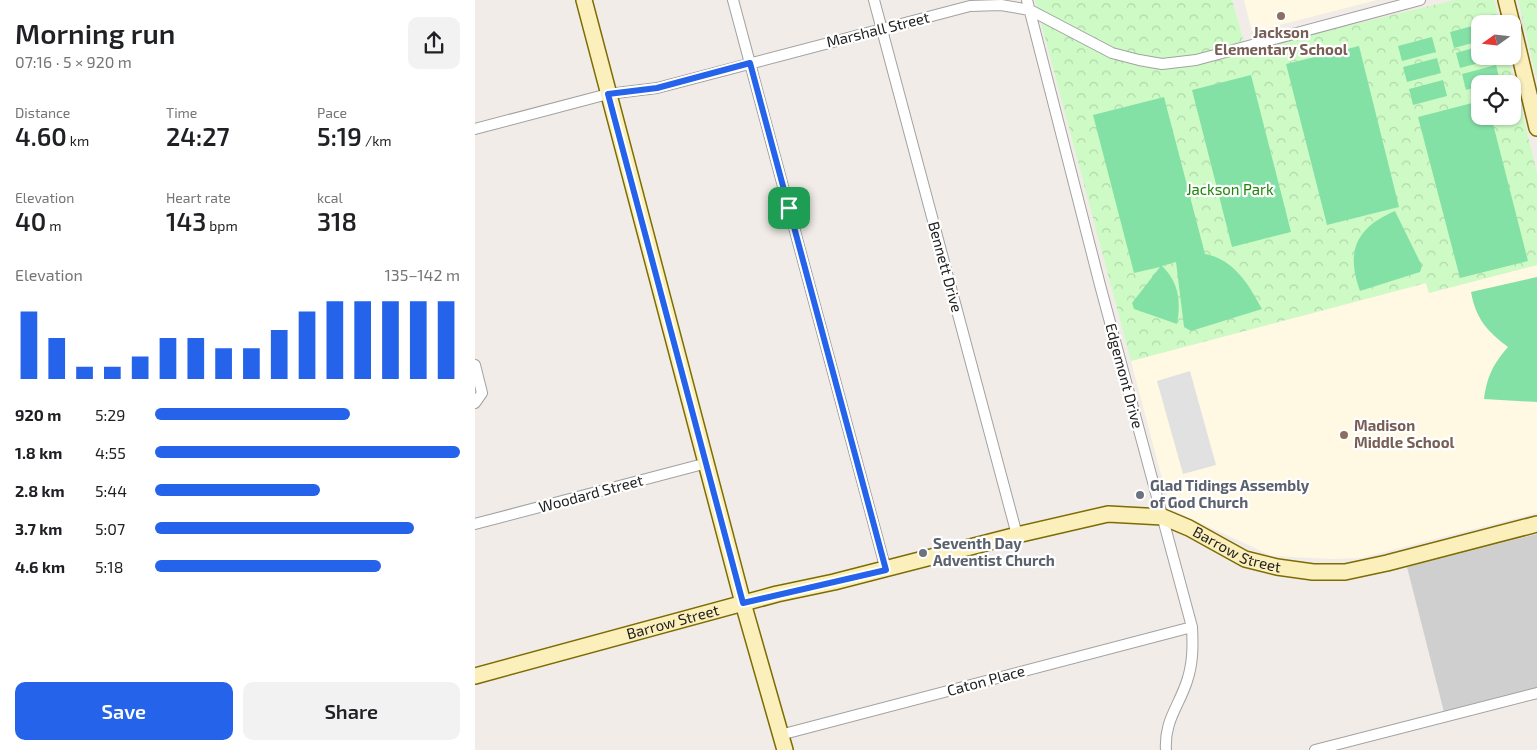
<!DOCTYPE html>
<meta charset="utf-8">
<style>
body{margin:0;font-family:"Exo 2",sans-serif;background:#f2f2f2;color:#202124;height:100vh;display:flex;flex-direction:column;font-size:19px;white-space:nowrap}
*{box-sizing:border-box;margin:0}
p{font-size:16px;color:#757577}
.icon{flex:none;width:28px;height:28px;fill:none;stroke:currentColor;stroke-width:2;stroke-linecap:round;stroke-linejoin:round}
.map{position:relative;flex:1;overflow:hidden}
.drawer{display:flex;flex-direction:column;background:#fff;width:475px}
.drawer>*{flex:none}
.needle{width:32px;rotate:255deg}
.buttons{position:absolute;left:996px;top:15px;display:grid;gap:10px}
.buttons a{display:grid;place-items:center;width:50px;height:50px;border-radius:10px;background:#fff;box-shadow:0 1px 4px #0004;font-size:25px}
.pin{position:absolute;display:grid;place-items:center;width:42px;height:42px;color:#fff;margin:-21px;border-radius:10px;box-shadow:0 2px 8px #0006}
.round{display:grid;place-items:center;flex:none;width:52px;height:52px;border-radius:10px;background:#f2f2f2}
.head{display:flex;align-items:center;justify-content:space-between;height:85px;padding:0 15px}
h1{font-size:28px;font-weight:600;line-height:38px}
.metrics{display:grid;grid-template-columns:repeat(3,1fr);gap:8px;height:85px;padding:5px 15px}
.metrics div{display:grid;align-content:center}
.metrics b{font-size:25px;font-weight:600}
.metrics small{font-size:14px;font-weight:400}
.metrics p{font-size:14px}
.chart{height:140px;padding:10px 15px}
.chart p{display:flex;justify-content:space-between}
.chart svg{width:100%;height:90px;margin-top:5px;stroke:#2563eb;stroke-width:6}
.primary-button{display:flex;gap:10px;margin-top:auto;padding:10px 15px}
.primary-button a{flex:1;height:58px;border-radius:10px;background:#2563eb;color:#fff;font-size:20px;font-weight:600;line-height:58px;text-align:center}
.primary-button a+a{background:#f2f2f2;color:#202124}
ul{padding:0 15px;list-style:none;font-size:16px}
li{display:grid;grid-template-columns:80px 60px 1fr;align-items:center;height:38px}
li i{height:12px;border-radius:6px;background:#2563eb}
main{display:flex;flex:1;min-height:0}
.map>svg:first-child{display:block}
.education{fill:#fff8e3}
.religious{fill:#cfcfcf}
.park{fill:url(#park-crowns);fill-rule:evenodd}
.pitch{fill:#84e1a6}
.parking{fill:#e1e1e1}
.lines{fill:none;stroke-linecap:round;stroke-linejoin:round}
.street-casing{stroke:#a2a2a2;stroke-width:12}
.secondary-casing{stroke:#7d6c02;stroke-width:18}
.street{stroke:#fff;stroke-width:10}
.secondary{stroke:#fbefbc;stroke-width:15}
.route-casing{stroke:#fff;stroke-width:10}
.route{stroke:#2563eb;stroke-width:6}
.education-dot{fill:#8d6e63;stroke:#fff;stroke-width:2}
.worship-dot{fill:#6b7280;stroke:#fff;stroke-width:2}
.labels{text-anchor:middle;stroke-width:4.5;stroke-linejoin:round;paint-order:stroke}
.street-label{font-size:15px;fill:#212121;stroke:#fff}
.education-label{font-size:15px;font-weight:bold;fill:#785e54;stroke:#fff}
.park-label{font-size:15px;fill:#1e8509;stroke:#fff}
.worship-label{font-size:15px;font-weight:bold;fill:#5b616d;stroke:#fff;text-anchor:start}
</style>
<main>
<section class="drawer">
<div class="head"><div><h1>Morning run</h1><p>07:16 · 5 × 920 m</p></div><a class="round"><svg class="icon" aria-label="share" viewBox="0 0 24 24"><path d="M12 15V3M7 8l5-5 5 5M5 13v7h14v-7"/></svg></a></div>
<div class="metrics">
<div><p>Distance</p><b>4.60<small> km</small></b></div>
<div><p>Time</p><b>24:27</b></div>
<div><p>Pace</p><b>5:19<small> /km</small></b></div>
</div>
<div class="metrics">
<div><p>Elevation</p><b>40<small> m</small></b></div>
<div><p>Heart rate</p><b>143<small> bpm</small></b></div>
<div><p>kcal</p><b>318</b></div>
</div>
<div class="chart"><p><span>Elevation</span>135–142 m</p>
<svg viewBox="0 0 160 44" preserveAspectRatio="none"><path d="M5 44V11M15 44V24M25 44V38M35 44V38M45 44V33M55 44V24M65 44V24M75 44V29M85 44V29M95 44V20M105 44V11M115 44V6M125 44V6M135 44V6M145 44V6M155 44V6"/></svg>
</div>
<ul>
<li><b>920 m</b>5:29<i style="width:64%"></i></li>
<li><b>1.8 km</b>4:55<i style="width:100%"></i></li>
<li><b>2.8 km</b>5:44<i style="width:54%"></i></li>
<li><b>3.7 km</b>5:07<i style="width:85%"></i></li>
<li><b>4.6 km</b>5:18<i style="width:74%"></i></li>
</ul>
<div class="primary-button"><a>Save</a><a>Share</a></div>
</section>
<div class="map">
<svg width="1062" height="750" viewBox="0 0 1062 750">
<defs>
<pattern id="park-crowns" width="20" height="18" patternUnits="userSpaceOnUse" patternTransform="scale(1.25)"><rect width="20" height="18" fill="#cefbc5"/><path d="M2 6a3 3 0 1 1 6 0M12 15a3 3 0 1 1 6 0" fill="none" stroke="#b1d7a9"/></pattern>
</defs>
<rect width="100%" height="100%" fill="#f1ece7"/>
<path class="education" d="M769,0H902L777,32Z
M1062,265V513L886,558L857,559L797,556L695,509L656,361L951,283L954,293Z"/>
<path class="religious" d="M1062,534V688L969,712L932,567Z"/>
<path class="park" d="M560,0H757L771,50L980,0H1019L1025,24H1005V56H1033L1062,173V265L954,293L951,283L656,361ZM1005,84H1038V116H1005Z
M1043,0H1062V80Z"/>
<path class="pitch" d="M1005,24V41L979,48L975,32Z
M957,37L961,52L927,61L923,46Z
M884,46L924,207L852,225L811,64Z
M1005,46V56H1018L1019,59L985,68L981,53Z
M962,58L966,73L932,82L928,67Z
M1021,65L1025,81L1015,84H1005V86L991,90L987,74Z
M776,75L816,232L757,247L717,90Z
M968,80L972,96L938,105L934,89Z
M689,97L730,254C759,259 774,285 787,309L716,331L709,327L701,262L687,266C704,282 706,302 702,324L659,309L657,303L685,267L659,273L618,115Z
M1005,101V116H1016L1053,261L985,278L943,117Z
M920,211L947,266L945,272L885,291C870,251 882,227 920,211Z
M1062,277V402L1009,399C1012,377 1018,364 1033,347C1012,331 1001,319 996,292Z"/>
<path class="parking" d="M715,371L741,465L708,474L682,381Z"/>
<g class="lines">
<g class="street-casing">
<path id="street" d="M258,0L411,570
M399,0L542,535
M552,0L625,285L717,627C718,646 718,663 712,681C704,706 689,721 691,750
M0,129L133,94L182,88L495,6L526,5L555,10L637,53L664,60L687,64L721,60L945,0
M0,365L7,393L0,403
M0,524L232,463
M305,735L717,627
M840,750L1062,693"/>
</g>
<g class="secondary-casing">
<g id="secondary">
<path d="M109,0L268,603L310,750"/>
<path d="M1031,0L1037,24"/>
<path d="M1038,27L1062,128"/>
<path id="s1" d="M0,676L302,594L359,582L542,535L633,514L688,517L714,528L770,559L802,567L838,572H870L912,563L1062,524"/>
</g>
</g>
<use href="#street" class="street"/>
<use href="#secondary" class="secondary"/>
</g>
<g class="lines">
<g class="route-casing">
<path id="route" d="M275,63L411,570L268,603L133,94L182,88Z"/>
</g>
<use href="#route" class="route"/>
</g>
<g class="education-dot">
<circle cx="806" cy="16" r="5"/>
<circle cx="869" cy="435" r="5"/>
</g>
<g class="worship-dot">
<circle cx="665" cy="495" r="5"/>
<circle cx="448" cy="553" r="5"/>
</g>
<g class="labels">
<g class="street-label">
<text transform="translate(403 30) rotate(-14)" y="5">Marshall Street</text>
<text transform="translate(470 267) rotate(75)" y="5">Bennett Drive</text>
<text transform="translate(649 376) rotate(75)" y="5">Edgemont Drive</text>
<text transform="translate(116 494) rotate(-15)" y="5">Woodard Street</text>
<text dy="5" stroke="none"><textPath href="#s1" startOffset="790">Barrow Street</textPath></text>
<text dy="5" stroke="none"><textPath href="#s1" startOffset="205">Barrow Street</textPath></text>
<text transform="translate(511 681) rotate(-15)" y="5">Caton Place</text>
</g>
<g class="education-label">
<text x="806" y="38">Jackson<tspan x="806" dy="17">Elementary School</tspan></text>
<text x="879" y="431" text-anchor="start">Madison<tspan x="879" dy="17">Middle School</tspan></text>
</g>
<g class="park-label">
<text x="755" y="195">Jackson Park</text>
</g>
<g class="worship-label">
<text x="675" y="491">Glad Tidings Assembly<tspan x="675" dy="17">of God Church</tspan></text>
<text x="458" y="549">Seventh Day<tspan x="458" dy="17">Adventist Church</tspan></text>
</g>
</g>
</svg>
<div class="buttons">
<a><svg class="needle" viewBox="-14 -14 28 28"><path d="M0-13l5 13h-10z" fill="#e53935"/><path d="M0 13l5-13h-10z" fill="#757577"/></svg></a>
<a><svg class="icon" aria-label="locate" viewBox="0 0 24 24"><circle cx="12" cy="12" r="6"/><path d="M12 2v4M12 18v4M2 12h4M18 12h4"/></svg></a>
</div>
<div class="pin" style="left:314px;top:208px;background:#1e9e55"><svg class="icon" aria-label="arrive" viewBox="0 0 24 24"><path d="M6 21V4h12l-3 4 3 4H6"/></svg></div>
</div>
</main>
